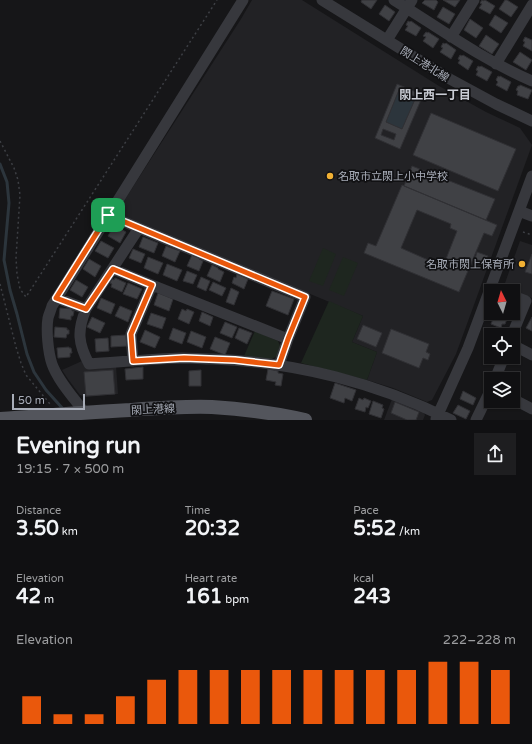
<!DOCTYPE html>
<meta charset="utf-8">
<style>
body{margin:0;font-family:"Varela Round","Noto Sans JP",sans-serif;background:#1e1e20;color:#f1f3f6;height:100vh;display:flex;flex-direction:column;font-size:15px;white-space:nowrap}
*{box-sizing:border-box;margin:0}
p{font-size:13px;color:#9c9d9f}
.icon{flex:none;width:22px;height:22px;fill:none;stroke:currentColor;stroke-width:2;stroke-linecap:round;stroke-linejoin:round}
.map{position:relative;height:420px;overflow:hidden}
.details{display:flex;flex-direction:column;background:#101012;flex:1}
.details>*{flex:none}
.needle{width:26px;rotate:355deg}
.tools{position:absolute;left:484px;top:284px;display:grid;gap:8px}
.tools a{display:grid;place-items:center;width:36px;height:36px;border-radius:0px;background:#101012;box-shadow:0 1px 3px #0004,0 0 0 1px #303032;font-size:20px}
.scale{position:absolute;left:12px;bottom:10px;width:73px;box-sizing:border-box;padding-left:4px;border:2px solid #a8adb8;border-top:0;font-size:11px;line-height:14px;white-space:nowrap;color:#a8adb8;-webkit-text-stroke:3px #111113;paint-order:stroke}
.pin{position:absolute;display:grid;place-items:center;width:34px;height:34px;color:#fff;margin:-17px;border-radius:8px;box-shadow:0 2px 6px #0006}
.round{display:grid;place-items:center;flex:none;width:42px;height:42px;border-radius:0px;background:#1e1e20}
.summary{display:flex;align-items:center;justify-content:space-between;height:68px;padding:0 16px}
h1{font-size:22px;font-weight:700;line-height:30px}
.metrics{display:grid;grid-template-columns:repeat(3,1fr);gap:6px;height:68px;padding:4px 16px}
.metrics div{display:grid;align-content:center}
.metrics b{font-size:20px;font-weight:700}
.metrics small{font-size:11px;font-weight:400}
.metrics p{font-size:11px}
.chart{height:112px;padding:8px 16px}
.chart p{display:flex;justify-content:space-between}
.chart svg{width:100%;height:72px;margin-top:4px;stroke:#ea580c;stroke-width:6}
.map>svg:first-child{display:block}
.built{fill:#222225}
.green{fill:#1e261f}
.water{fill:#2c353c}
.lines{fill:none;stroke-linecap:round;stroke-linejoin:round}
.stream{stroke:#2c353c;stroke-width:3}
.building{fill:#404145;stroke:#303034;fill-rule:evenodd}
.path{stroke:#3d3f44;stroke-width:1.5;stroke-dasharray:2 3;stroke-linecap:butt}
.minor{stroke:#37383d;stroke-width:11}
.major{stroke:#53555c;stroke-width:14}
.route-casing{stroke:#fff;stroke-width:8}
.route{stroke:#ea580c;stroke-width:5}
.poi-dot{fill:#f2b134;stroke:#111113;stroke-width:1.5}
.labels{text-anchor:middle;stroke-width:3.5;stroke-linejoin:round;paint-order:stroke}
.street-label{font-size:11px;fill:#a8adb8;stroke:#111113}
.poi-label{font-size:11px;fill:#a8adb8;stroke:#111113;text-anchor:start}
.neighbourhood-label{font-size:12px;font-weight:bold;fill:#c9ccd4;stroke:#111113}
</style>
<div class="map">
<svg width="532" height="420" viewBox="0 0 532 420">
<rect width="100%" height="100%" fill="#161618"/>
<path class="built" d="M252,0H302L439,86L486,112L520,128L532,145L475,302L456,354L432,400L427,402L393,388L367,380L377,352L352,342L363,316L123,216L120,207L241,19Z
M520,241L532,245V298L508,290L505,283Z
M82,361L116,366L118,394L86,397L80,395L68,379L62,370Z
M392,399L423,412L425,415L423,420H384Z"/>
<path class="green" d="M323,248L336,254L323,286L309,281Z
M343,257L358,263L344,296L329,290Z
M329,301L363,316L352,342L377,352L367,380L301,363Z
M255,331L278,341L281,348L277,356L270,360L244,356Z"/>
<path class="water" d="M399,90L416,97L402,129L386,122Z"/>
<g class="lines">
<path class="stream" d="M0,164L7,182L9,203L4,260L10,290L17,314L27,354L34,372L46,390L64,410"/>
</g>
<path class="building" d="M362,0H377L371,9L361,2Z
M425,0H436L438,2L434,10L422,3Z
M443,0H460L455,7Z
M482,0L483,1L485,0L495,6L490,14L479,8L482,4L480,3Z
M505,0H507L518,7L511,17L499,9Z
M385,5L395,12L389,21L379,14Z
M443,7L455,14L449,24L437,17Z
M495,15L508,23L501,33L489,25Z
M470,19L483,28L476,38L464,30Z
M408,21L410,22L411,21L421,28L416,36L405,30L408,26L406,25Z
M426,32L428,33V32L439,39L433,48L423,41L426,37L423,36Z
M486,35L499,44L492,54L479,46Z
M525,37L532,40V51L523,46L525,42L523,41Z
M443,43L445,44L446,43L456,50L451,59L440,52L443,48L441,47Z
M520,52L532,60L526,70L513,62Z
M460,55L462,56L463,55L473,61L468,70L458,63L460,60L458,59Z
M478,66L480,67L481,66L492,72L487,81L476,75L478,71L476,70Z
M498,76L500,77V76L511,82L507,91L496,85L498,82L496,80Z
M397,84L423,95L400,149L375,138ZM399,90L416,97L402,129L386,122ZM383,129L396,134L394,140L381,135Z
M520,85L532,90L528,99L517,95L518,91L516,90L518,86H520Z
M431,113L516,149L498,191L413,155Z
M412,166L495,199L486,220L404,186Z
M402,185L497,225L492,236L484,233L459,292L364,253L368,243L376,246ZM417,210L451,224L450,228L457,231L444,264L436,261L435,263L401,248Z
M114,225L126,232L120,243L108,236Z
M143,237L158,243L154,253L139,247Z
M101,241L114,248L108,258L95,251Z
M166,246L180,251L175,262L162,256Z
M133,249L145,254L141,263L129,258Z
M477,252L488,256L485,263L475,259Z
M532,254V274L525,272Z
M192,255L199,258V259L203,261L199,271L187,266Z
M148,257L163,263L158,274L144,268Z
M89,259L101,266L95,277L83,269Z
M167,264L182,270L177,281L163,275Z
M212,265L218,268V269L224,272L220,282L207,276Z
M187,271L197,275L193,284L183,281Z
M237,274L248,279L244,289L232,283L234,277L236,278Z
M201,277L210,281L206,291L197,287Z
M115,278L126,283L122,292L111,287L112,284L110,283L112,279L114,280Z
M76,280L88,287L82,297L70,290Z
M213,282L226,288L222,296L209,290Z
M128,283L142,289L137,299L123,294Z
M231,288L239,292L234,305L226,302Z
M272,291L294,299L288,315L266,306Z
M158,293L173,299L169,311L154,305Z
M101,298L115,304L111,314L97,308Z
M120,306L132,311L128,322L115,316Z
M60,308L72,309V311H74L73,316H71V320L59,318Z
M182,309L186,311L187,309L194,312L189,324L178,319Z
M202,312L213,317L210,326L199,321Z
M151,313L166,318L162,329L147,324Z
M495,314L507,319L505,324H502L501,328L491,324Z
M92,317L105,323L100,333L87,327Z
M532,317V331L526,328Z
M225,322L237,327L232,338L220,333Z
M363,325L382,333L376,347L357,339Z
M55,327L67,328V330H69V334H67L66,338L54,337Z
M173,328L186,333L182,344L169,339Z
M239,328L252,333L247,344L235,338Z
M391,329L429,344L426,352L430,354L428,360L423,358L419,368L382,353Z
M492,329L505,334V335H491L492,333H491Z
M145,330L160,337L155,348L140,342Z
M191,331L206,337L202,348L187,342Z
M126,335L127,346L111,347V336Z
M215,337L230,343L225,355L210,349Z
M108,338L109,351L96,352L95,339Z
M69,347V348H71L72,353H70V357L58,358L57,348Z
M143,367V379L126,380L125,369Z
M268,369L278,371V373L283,374L281,386L275,385L276,382L266,380Z
M113,370L115,394L86,396L84,372Z
M201,370V386H189V371Z
M335,383L356,390L352,401L345,398L344,403L330,398Z
M463,391L476,398L473,405L460,399Z
M359,398L363,400L364,398L371,401L368,408L366,407L365,412L355,409Z
M373,401L383,405L382,408L384,409L381,418L369,414Z
M395,402L419,412L416,420H407L391,413Z
M458,405L470,411L466,419L453,413Z"/>
<g class="lines">
<path class="path" d="M0,141L14,168L18,180L20,195L16,258L17,274L20,289L26,297L217,0
M523,232L532,235
M0,284L16,347L21,363L26,375L50,404"/>
<path class="minor" d="M322,0L448,78L496,104L532,121
M394,0C439,28 483,60 532,81
M451,37L474,0
M387,40L412,0
M496,64L532,5
M519,211L532,216
M108,215L139,228L86,309C77,331 78,343 89,364C120,362 151,359 182,358C192,358 203,359 213,359C295,362 378,383 451,420
M139,228L305,297L288,339
M113,269L152,285L131,334L133,361
M152,285L288,339L279,365
M57,298L86,309
M512,335L526,301L513,296
M513,345L532,355
M495,379L504,357
M513,399L532,409
M85,413C74,398 58,381 52,364C48,352 46,330 48,318C49,314 51,310 52,306L243,0
M436,419L468,348L532,176
M476,420L491,389"/>
<path class="major" d="M0,419C43,416 87,412 130,410C158,408 185,406 212,407C244,409 275,413 305,420"/>
</g>
<g class="lines">
<g class="route-casing">
<path id="route" d="M108,215L305,297L288,339L279,365L235,360L184,358L133,361L131,334L152,285L113,269L86,309L56,298Z"/>
</g>
<use href="#route" class="route"/>
</g>
<g class="poi-dot">
<circle cx="330" cy="176" r="4"/>
<circle cx="522" cy="264" r="4"/>
</g>
<g class="labels">
<g class="street-label">
<text transform="translate(425 64) rotate(32)" y="4">閖上港北線</text>
<text transform="translate(153 409) rotate(-3)" y="4">閖上港線</text>
</g>
<g class="poi-label">
<text x="338" y="180">名取市立閖上小中学校</text>
<text x="514" y="268" text-anchor="end">名取市閖上保育所</text>
</g>
<g class="neighbourhood-label">
<text x="435" y="99">閖上西一丁目</text>
</g>
</g>
</svg>
<div class="tools">
<a><svg class="needle" viewBox="-14 -14 28 28"><path d="M0-13l5 13h-10z" fill="#e53935"/><path d="M0 13l5-13h-10z" fill="#9c9d9f"/></svg></a>
<a><svg class="icon" aria-label="locate" viewBox="0 0 24 24"><circle cx="12" cy="12" r="6"/><path d="M12 2v4M12 18v4M2 12h4M18 12h4"/></svg></a>
<a><svg class="icon" aria-label="layers" viewBox="0 0 24 24"><path d="M12 4l9 5-9 5-9-5zM3 14l9 5 9-5"/></svg></a>
</div>
<div class="scale">50 m</div>
<div class="pin" style="left:108px;top:215px;background:#1e9e55"><svg class="icon" aria-label="arrive" viewBox="0 0 24 24"><path d="M6 21V4h12l-3 4 3 4H6"/></svg></div>
</div>
<section class="details">
<div class="summary"><div><h1>Evening run</h1><p>19:15 · 7 × 500 m</p></div><a class="round"><svg class="icon" aria-label="share" viewBox="0 0 24 24"><path d="M12 15V3M7 8l5-5 5 5M5 13v7h14v-7"/></svg></a></div>
<div class="metrics">
<div><p>Distance</p><b>3.50<small> km</small></b></div>
<div><p>Time</p><b>20:32</b></div>
<div><p>Pace</p><b>5:52<small> /km</small></b></div>
</div>
<div class="metrics">
<div><p>Elevation</p><b>42<small> m</small></b></div>
<div><p>Heart rate</p><b>161<small> bpm</small></b></div>
<div><p>kcal</p><b>243</b></div>
</div>
<div class="chart"><p><span>Elevation</span>222–228 m</p>
<svg viewBox="0 0 160 44" preserveAspectRatio="none"><path d="M5 44V27M15 44V38M25 44V38M35 44V27M45 44V17M55 44V11M65 44V11M75 44V11M85 44V11M95 44V11M105 44V11M115 44V11M125 44V11M135 44V6M145 44V6M155 44V11"/></svg>
</div>
</section>
